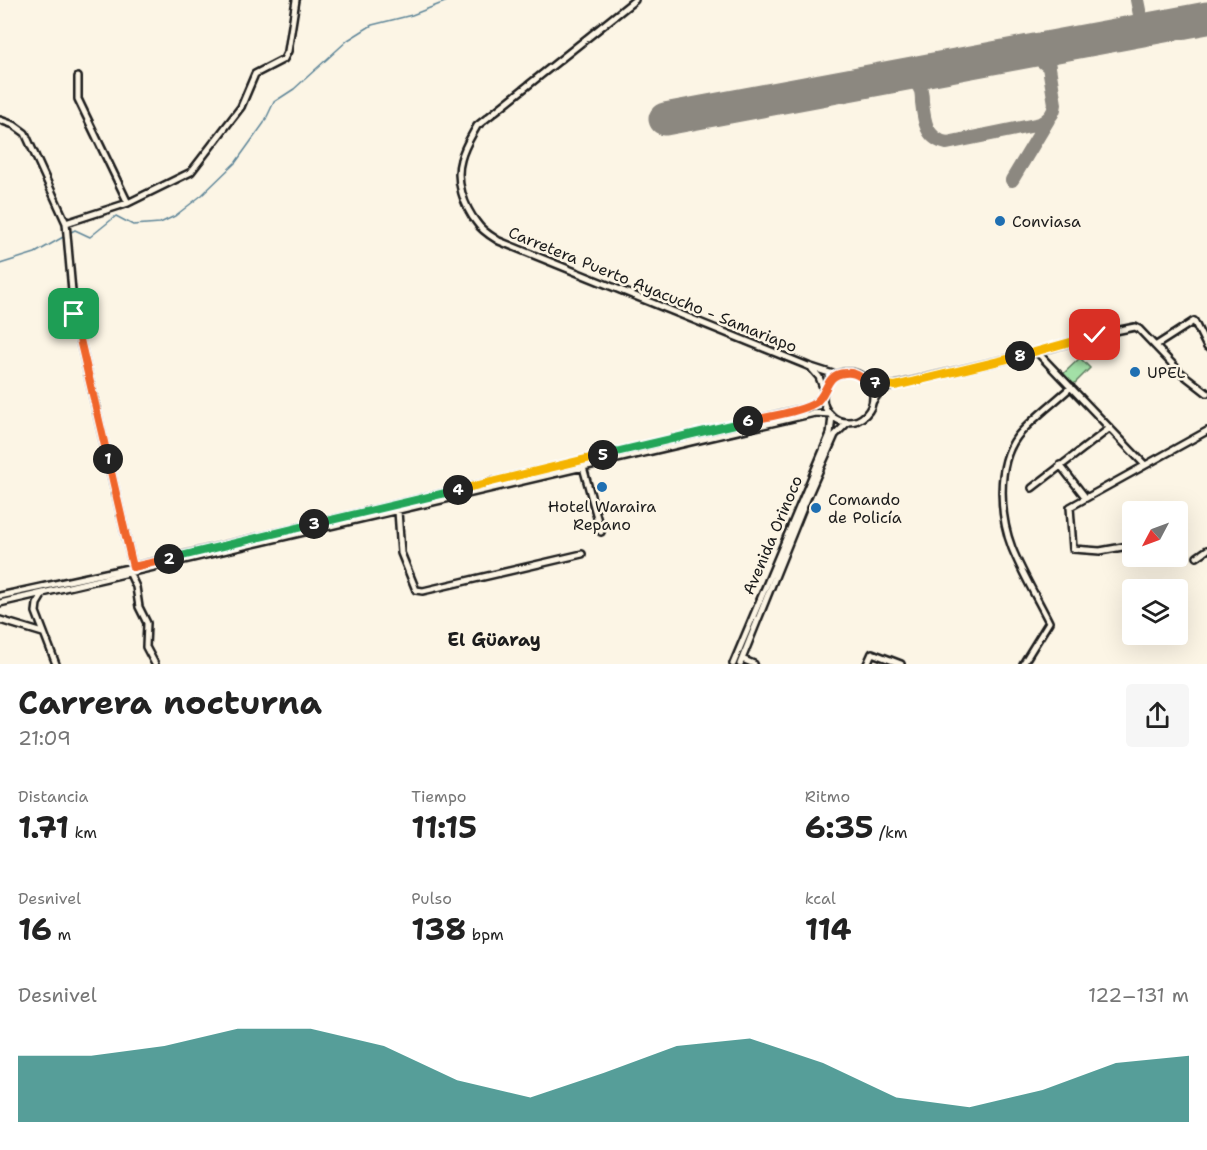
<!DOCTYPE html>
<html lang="es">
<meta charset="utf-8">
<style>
body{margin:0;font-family:"Shantell Sans",sans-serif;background:#f6f6f6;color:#222;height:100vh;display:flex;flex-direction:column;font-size:22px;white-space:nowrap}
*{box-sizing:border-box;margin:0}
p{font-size:20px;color:#767676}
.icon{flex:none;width:33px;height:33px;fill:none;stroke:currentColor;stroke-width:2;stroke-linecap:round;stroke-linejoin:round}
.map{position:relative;height:664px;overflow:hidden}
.panel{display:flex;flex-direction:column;background:#fff;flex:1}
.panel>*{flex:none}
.needle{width:39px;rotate:229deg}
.tools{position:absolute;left:1122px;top:501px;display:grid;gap:12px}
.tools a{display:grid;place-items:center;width:66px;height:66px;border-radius:6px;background:#fff;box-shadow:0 6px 24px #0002;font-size:30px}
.pin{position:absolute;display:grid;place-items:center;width:51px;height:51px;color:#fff;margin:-26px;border-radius:12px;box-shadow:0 3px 9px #0006}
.km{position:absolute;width:30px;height:30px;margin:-15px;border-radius:50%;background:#222;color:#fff;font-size:16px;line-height:30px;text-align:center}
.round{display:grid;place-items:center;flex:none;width:63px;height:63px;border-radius:6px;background:#f6f6f6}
.overview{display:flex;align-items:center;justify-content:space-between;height:102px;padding:0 18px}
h1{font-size:33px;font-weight:700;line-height:45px}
.metrics{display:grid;grid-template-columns:repeat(3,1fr);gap:9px;height:102px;padding:6px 18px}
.metrics div{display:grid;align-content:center}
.metrics b{font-size:30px;font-weight:700}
.metrics small{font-size:16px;font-weight:400}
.metrics p{font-size:16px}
.chart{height:168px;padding:12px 18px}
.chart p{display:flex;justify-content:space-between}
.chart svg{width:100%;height:108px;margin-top:6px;fill:#0f766e;opacity:.7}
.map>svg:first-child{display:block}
.green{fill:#a3e0a7;stroke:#607e62;stroke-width:1.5}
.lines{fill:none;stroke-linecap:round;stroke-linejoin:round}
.stream{stroke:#5f8699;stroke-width:1.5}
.taxiway{stroke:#8c8880;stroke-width:14}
.runway{stroke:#8c8880;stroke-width:33}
.minor-casing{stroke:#1c1c1c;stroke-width:10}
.minor{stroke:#fcf5e5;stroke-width:5}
.split-1-casing{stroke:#fff;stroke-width:12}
.split-2-casing{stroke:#fff;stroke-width:12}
.split-3-casing{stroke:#fff;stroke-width:12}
.split-4-casing{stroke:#fff;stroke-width:12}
.split-5-casing{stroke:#fff;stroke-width:12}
.split-6-casing{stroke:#fff;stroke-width:12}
.split-7-casing{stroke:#fff;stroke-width:12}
.split-8-casing{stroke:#fff;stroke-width:12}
.split-9-casing{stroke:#fff;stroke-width:12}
.split-1{stroke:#f0652b;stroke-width:8}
.split-2{stroke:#f0652b;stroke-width:8}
.split-3{stroke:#22a559;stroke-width:8}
.split-4{stroke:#22a559;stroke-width:8}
.split-5{stroke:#f5b400;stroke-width:8}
.split-6{stroke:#22a559;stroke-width:8}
.split-7{stroke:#f0652b;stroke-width:8}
.split-8{stroke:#f5b400;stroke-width:8}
.split-9{stroke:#f5b400;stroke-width:8}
.poi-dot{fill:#1f6fb2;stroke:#fcf5e5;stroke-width:2}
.labels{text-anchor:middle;stroke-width:5;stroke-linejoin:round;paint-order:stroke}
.poi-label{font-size:16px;fill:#1c1c1c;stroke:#fcf5e5;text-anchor:start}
.street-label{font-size:16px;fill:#1c1c1c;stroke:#fcf5e5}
.neighbourhood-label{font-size:18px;font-weight:bold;fill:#1c1c1c;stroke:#fcf5e5}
</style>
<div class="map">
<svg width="1207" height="664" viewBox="0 0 1207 664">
<rect width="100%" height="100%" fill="#fcf5e5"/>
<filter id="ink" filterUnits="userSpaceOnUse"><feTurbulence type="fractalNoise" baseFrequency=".0167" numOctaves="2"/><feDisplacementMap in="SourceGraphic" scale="12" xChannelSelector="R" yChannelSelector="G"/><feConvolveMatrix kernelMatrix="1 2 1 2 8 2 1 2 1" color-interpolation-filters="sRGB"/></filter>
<g filter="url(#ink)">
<path class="green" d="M1080,358L1090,368L1074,384L1063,374Z"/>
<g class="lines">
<path class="stream" d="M69,233L75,230L90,237L116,216L133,225L160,223L175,216L202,195L236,162L264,123L274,102L294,89L348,40L372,25L412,15L450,0
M0,264L35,253L65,236"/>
<path class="taxiway" d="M1137,0L1143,30
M1024,52L1037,57L1048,66
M900,75C907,78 916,81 920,88C922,92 922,98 922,102C924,121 926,139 947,143L1040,124C1049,119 1054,114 1055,104L1048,61L1058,46
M920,89L925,77L934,69
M1012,180L1048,120"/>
<path class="runway" d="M665,119L1207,18"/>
<g class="minor-casing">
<path id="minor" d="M635,0L477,126C471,137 464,147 461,160C455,180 464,207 477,223C482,231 491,236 499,241L808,366L836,375
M78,77V99L128,203
M0,120L14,125L25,133L66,223L74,314L133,567
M66,223L128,203L191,172L241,107L255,74L284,59L288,51L296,0
M1155,346L1194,321L1207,347
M1037,352L1144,464
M812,369L819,377L824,390
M823 397a25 25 0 1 1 50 0a25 25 0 1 1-50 0Z
M868,382L890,385
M873,401L881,390L895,385L1037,352L1095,335L1135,327L1139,329L1180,372L1207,393
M1060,465L1086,498
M583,467L601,532
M1032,488L1110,428
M398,511L401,553L416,590L423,591L582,554
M1128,546L1100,551L1073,549L1070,507L1207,431
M1197,557L1207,550
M130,574L136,587L139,607L147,623L146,647L155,664
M43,594L37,604L36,612L56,664
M0,596L133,567L805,408L813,405L823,396
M0,603L815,413L830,414
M0,620L43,633
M742,659L754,664
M733,664L830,434L832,416
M740,664L805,503L835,435L848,422
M867,664L872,653L901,664
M1023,664L1049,622C1037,598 1022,573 1012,548C1000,517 996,465 1017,437C1028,422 1056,401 1071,387"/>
</g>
<use href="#minor" class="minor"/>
</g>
</g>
<g class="lines" filter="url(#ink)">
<g class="split-1-casing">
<path id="split-1" d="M74,314L108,459"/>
</g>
<g class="split-2-casing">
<path id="split-2" d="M108,459L133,567L169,559"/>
</g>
<g class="split-3-casing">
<path id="split-3" d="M169,559L314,524"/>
</g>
<g class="split-4-casing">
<path id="split-4" d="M314,524L458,490"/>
</g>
<g class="split-5-casing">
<path id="split-5" d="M458,490L603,455"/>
</g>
<g class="split-6-casing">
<path id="split-6" d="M603,455L748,421"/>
</g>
<g class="split-7-casing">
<path id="split-7" d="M748,421C765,417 801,412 815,403C828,394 825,374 845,373C858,371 863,382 875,383"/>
</g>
<g class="split-8-casing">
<path id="split-8" d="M875,383L895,386L1020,356"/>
</g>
<g class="split-9-casing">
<path id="split-9" d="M1020,356L1095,335"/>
</g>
<use href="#split-1" class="split-1"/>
<use href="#split-2" class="split-2"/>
<use href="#split-3" class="split-3"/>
<use href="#split-4" class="split-4"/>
<use href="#split-5" class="split-5"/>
<use href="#split-6" class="split-6"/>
<use href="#split-7" class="split-7"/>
<use href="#split-8" class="split-8"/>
<use href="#split-9" class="split-9"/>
</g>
<g class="poi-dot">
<circle cx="1000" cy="221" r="6"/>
<circle cx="1135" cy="372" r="6"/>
<circle cx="602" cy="487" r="6"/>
<circle cx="816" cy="508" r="6"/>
</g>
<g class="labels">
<g class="poi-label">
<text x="1012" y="227">Conviasa</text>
<text x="1147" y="378">UPEL</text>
<text x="828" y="505">Comando<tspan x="828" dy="18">de Policía</tspan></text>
<text x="602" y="512" text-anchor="middle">Hotel Waraira<tspan x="602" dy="18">Repano</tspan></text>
</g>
<g class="street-label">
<text transform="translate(653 289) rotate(22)" y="6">Carretera Puerto Ayacucho - Samariapo</text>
<text transform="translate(772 535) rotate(-67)" y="6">Avenida Orinoco</text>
</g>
<g class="neighbourhood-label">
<text x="494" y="646">El Güaray</text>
</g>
</g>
</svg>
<div class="tools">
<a><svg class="needle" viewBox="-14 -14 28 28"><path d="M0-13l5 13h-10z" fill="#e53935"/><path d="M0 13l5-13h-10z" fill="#767676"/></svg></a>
<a><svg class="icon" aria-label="layers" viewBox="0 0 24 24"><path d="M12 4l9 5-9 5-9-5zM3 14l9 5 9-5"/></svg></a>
</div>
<div class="pin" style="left:74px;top:314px;background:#1e9e55"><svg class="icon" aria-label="arrive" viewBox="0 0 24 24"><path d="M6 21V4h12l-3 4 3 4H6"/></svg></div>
<div class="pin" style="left:1095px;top:335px;background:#d93025"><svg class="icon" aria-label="check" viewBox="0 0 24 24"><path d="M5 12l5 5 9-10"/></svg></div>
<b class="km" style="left:108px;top:459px">1</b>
<b class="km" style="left:169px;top:559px">2</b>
<b class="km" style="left:314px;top:524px">3</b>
<b class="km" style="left:458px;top:490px">4</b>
<b class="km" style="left:603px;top:455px">5</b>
<b class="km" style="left:748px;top:421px">6</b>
<b class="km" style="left:875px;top:383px">7</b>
<b class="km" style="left:1020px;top:356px">8</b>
</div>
<section class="panel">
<div class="overview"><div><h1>Carrera nocturna</h1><p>21:09</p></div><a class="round"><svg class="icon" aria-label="share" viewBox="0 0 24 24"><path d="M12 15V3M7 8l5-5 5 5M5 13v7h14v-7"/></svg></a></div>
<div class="metrics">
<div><p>Distancia</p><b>1.71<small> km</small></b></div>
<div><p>Tiempo</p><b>11:15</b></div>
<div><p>Ritmo</p><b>6:35<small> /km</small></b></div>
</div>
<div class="metrics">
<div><p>Desnivel</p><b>16<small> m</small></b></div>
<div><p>Pulso</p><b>138<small> bpm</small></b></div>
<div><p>kcal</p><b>114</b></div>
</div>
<div class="chart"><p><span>Desnivel</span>122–131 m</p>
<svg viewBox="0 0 160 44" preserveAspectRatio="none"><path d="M0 44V17L10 17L20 13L30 6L40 6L50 13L60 27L70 34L80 24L90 13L100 10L110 20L120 34L130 38L140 31L150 20L160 17V44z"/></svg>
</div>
</section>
